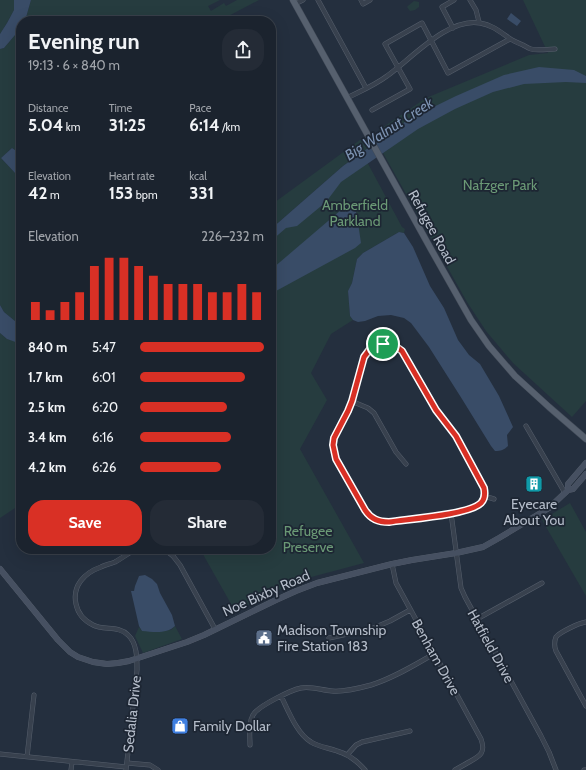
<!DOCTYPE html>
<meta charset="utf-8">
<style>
body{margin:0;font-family:Cabin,sans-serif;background:#242b36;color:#f1f3f6;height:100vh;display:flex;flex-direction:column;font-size:15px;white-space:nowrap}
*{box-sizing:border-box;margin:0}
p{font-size:13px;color:#a0a4aa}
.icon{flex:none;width:22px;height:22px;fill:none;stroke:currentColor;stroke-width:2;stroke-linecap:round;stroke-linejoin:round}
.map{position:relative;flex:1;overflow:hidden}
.panel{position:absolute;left:16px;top:16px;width:260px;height:538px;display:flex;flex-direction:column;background:#1b232e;border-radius:16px;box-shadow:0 4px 16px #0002,0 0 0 1px #39404a}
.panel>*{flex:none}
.pin{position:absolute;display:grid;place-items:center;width:34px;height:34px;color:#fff;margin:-17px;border:2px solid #fff;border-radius:50%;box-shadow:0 1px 4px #0007}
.round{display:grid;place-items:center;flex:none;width:42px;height:42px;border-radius:16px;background:#242b36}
.head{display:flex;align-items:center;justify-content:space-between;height:68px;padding:0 12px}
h1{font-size:22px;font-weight:800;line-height:30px}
.metrics{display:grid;grid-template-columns:repeat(3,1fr);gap:6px;height:68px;padding:4px 12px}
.metrics div{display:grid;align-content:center}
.metrics b{font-size:17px;font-weight:800}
.metrics small{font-size:11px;font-weight:400}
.metrics p{font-size:11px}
.chart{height:112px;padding:8px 12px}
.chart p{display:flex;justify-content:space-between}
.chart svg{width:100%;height:72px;margin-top:4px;stroke:#d93025;stroke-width:6}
.cta{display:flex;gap:8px;margin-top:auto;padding:8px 12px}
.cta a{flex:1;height:46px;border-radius:16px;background:#d93025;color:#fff;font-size:16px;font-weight:800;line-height:46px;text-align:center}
.cta a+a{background:#242b36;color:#f1f3f6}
ul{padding:0 12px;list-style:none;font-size:13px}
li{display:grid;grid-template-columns:64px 48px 1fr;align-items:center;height:30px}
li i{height:10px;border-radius:5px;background:#d93025}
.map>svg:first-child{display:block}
.green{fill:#263c3f}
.water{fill:#394c67}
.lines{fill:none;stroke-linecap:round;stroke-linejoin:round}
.street-casing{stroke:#565f6c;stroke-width:5}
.secondary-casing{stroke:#565f6c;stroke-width:6}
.primary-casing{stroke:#414a57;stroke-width:7}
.street{stroke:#38414e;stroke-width:4}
.secondary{stroke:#465061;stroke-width:5.5}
.primary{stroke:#56606e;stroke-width:6}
.route-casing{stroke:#fff;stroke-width:8}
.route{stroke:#d93025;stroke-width:5}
.labels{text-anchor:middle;stroke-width:3.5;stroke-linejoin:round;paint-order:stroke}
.park-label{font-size:14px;fill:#6b9a76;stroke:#1d2633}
.street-label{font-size:14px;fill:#b4bcc9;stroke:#1d2633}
.poi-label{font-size:14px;fill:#b4bcc9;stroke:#1d2633;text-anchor:start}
.water-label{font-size:15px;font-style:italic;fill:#7c92b1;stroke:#1d2633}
</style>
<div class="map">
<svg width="586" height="770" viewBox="0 0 586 770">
<rect width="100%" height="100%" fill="#242f3e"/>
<path class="green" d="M0,0H14V10L7,23L0,34Z
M31,0H220L208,6L211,11L224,3L226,6L237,0H259L219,21H25Z
M523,0H586V401L572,417L513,363L486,331L467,302L383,153L389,149L379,130L426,98L529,55L548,53Z
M414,1L419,2V7L415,10L410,11L407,7L409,5Z
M21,28V154L12,148L1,158L15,173L21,188V326L4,312L0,305V49L4,48Z
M364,137L369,148L343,166L271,229V205Z
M366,160L402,227L405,229L404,233L399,232L363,253L357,259L352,283L348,291L350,316L353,320L331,334L311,373L327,400L300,449L364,563L300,580L235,611L200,549H271V240Z
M0,333L7,339L20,343H21V504L0,518Z
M570,503L586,532V596L542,520Z
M175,626L182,639L143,653L135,636L139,627L142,631L171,630Z"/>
<path class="water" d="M14,0H31L25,21H21V28L4,48L0,49V34L7,23L14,10Z
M511,13L521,21L517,26L507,19Z
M539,67L574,70L586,76V83L566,82L524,84L493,92L455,109L418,129L341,182L326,202L297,226L286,228L271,241V229L343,166L409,119L456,96L504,75Z
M12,148L21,154V188L15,173L1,158Z
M348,204L355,208L357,216L361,243L355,248L276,291L271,288V271L273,268Z
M399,232L404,233L413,247L430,286L444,308L458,340L469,355L480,364L499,396L513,427L507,435L508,446C504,450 501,451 495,451L491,446L462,399L429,347L411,323L404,318L391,315L378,316L365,321L358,322L353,320L350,316L348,291L352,283L357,259L363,253Z
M0,305L4,312L21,326V344L7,339L0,333Z
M145,575L152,579L157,584L160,593L172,615L175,626C167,634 154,632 142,631L139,626L131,591H134L135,586L139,576Z"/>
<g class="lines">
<g class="street-casing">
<path id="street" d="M318,0L366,88
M361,0L363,4L370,0
M470,0L476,10L479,22
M295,4L303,0
M453,28L442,7L454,0
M347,98C361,91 375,85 387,76C411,59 448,17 480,23C492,25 499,31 509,38C513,41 518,43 523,45C525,46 528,48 531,49C537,51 548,49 555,49
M372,110L410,89L385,44L422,23L448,73L510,39
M383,344C395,343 401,349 407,358L436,410L456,436L484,488C485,493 485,499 481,503C469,515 407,519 389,522C378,522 371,519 365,510L336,459L333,445L334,438L348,411L351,401L365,357C369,349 375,345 383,344Z
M351,401L368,408L374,413L396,452L406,464
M526,426L565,493
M484,496L494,499
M451,513L461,588L465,597L541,736L549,752L556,770
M164,549L173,556L180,565L215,629
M392,564L396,583L481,739C486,753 480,756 469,762C464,765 460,767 455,770
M477,619L542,583
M586,622C579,623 560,632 556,637C554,642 554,646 556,651L586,706
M329,638L371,629L390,621L410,610
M281,696C288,710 297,734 311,742C319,747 329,748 337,751C348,754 358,762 365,770
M250,745C250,735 248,724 253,715C258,706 291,690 301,688C311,686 321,690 332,691C343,692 360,688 371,685C394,678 414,665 434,654
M0,754L126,767
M347,755L356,745L362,742L410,731
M27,757L34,695
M127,763L150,765L158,770
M71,770L72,762
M126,770L137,670C137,658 137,643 128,635C118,625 104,631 93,625C85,621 78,614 76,604C72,586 84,573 101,567C105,565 110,564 115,562C122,558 129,553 136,549
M584,770H586"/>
</g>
<g class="secondary-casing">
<path id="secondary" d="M568,490V484L586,463
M0,569L58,640L70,652L78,657L93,662L107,664L118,663L129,661L187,642L204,635L276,600L296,591L317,583L392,564L412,560L456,553L483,547L499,538L549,508L568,490L573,489L586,474"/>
</g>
<g class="primary-casing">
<path id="primary" d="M293,0L432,251L471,320L489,346L515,376L549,407L586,439"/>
</g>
<use href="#street" class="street"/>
<use href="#secondary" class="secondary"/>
<use href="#primary" class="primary"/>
</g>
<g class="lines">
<g class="route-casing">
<path id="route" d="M380,344C388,343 395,345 402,351L436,410L456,436L484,488C485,493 485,499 481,503C469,515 407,519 389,522C378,522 371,519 365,510L336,459L333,445L334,438L348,411L352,401L364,357L370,349Z"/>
</g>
<use href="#route" class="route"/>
</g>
<defs>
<g id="building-square" transform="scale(0.9)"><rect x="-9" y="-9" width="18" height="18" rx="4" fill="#0f9aa8" stroke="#1d2633"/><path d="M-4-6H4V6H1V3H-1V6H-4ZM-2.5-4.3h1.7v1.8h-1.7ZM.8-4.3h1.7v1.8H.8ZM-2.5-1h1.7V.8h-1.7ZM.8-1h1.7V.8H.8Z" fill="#fff"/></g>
<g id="civic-square" transform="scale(0.9)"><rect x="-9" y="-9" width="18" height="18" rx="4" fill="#5c6f8a" stroke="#1d2633"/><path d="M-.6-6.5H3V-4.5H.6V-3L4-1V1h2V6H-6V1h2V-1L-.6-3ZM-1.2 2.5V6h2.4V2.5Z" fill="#fff"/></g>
<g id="shop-square" transform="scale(0.9)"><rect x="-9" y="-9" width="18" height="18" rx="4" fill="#3f7fe0" stroke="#1d2633"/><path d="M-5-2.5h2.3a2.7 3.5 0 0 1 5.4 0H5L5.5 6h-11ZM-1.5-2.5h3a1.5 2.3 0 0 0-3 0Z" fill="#fff"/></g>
</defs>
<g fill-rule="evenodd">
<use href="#building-square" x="534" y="484"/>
<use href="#civic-square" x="264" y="638"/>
<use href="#shop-square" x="180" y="726"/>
</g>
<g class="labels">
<g class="park-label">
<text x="500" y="190">Nafzger Park</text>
<text x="355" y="210">Amberfield<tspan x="355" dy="16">Parkland</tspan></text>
<text x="308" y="536">Refugee<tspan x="308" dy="16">Preserve</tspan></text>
</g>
<g class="street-label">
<text transform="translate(432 227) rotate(61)" y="5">Refugee Road</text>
<text transform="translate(266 593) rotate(-24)" y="5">Noe Bixby Road</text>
<text transform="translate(491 646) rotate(61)" y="5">Hatfield Drive</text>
<text transform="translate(436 657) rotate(61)" y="5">Benham Drive</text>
<text transform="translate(132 714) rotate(-84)" y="5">Sedalia Drive</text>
</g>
<g class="poi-label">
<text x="534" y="509" text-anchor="middle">Eyecare<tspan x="534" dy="16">About You</tspan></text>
<text x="277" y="635">Madison Township<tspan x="277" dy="16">Fire Station 183</tspan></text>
<text x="193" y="731">Family Dollar</text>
</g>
<g class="water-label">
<text transform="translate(389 129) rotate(-33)" y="5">Big Walnut Creek</text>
</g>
</g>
</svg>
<div class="pin" style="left:383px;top:344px;background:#1e9e55"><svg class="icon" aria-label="arrive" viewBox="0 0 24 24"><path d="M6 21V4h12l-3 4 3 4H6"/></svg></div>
<section class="panel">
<div class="head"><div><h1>Evening run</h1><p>19:13 · 6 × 840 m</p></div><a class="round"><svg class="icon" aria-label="share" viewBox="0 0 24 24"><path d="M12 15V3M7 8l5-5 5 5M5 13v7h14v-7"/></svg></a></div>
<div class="metrics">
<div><p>Distance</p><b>5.04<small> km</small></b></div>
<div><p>Time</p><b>31:25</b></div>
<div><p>Pace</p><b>6:14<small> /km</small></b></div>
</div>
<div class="metrics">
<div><p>Elevation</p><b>42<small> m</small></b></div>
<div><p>Heart rate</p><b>153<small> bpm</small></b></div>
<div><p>kcal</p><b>331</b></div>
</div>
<div class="chart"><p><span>Elevation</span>226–232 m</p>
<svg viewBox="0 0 160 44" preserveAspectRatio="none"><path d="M5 44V33M15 44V38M25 44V33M35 44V27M45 44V11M55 44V6M65 44V6M75 44V11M85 44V17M95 44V22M105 44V22M115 44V22M125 44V27M135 44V27M145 44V22M155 44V27"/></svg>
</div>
<ul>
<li><b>840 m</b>5:47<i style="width:100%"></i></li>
<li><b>1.7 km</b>6:01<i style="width:85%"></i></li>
<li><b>2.5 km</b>6:20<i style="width:70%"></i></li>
<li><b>3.4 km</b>6:16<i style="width:73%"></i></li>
<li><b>4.2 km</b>6:26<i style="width:65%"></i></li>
</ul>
<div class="cta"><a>Save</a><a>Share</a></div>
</section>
</div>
